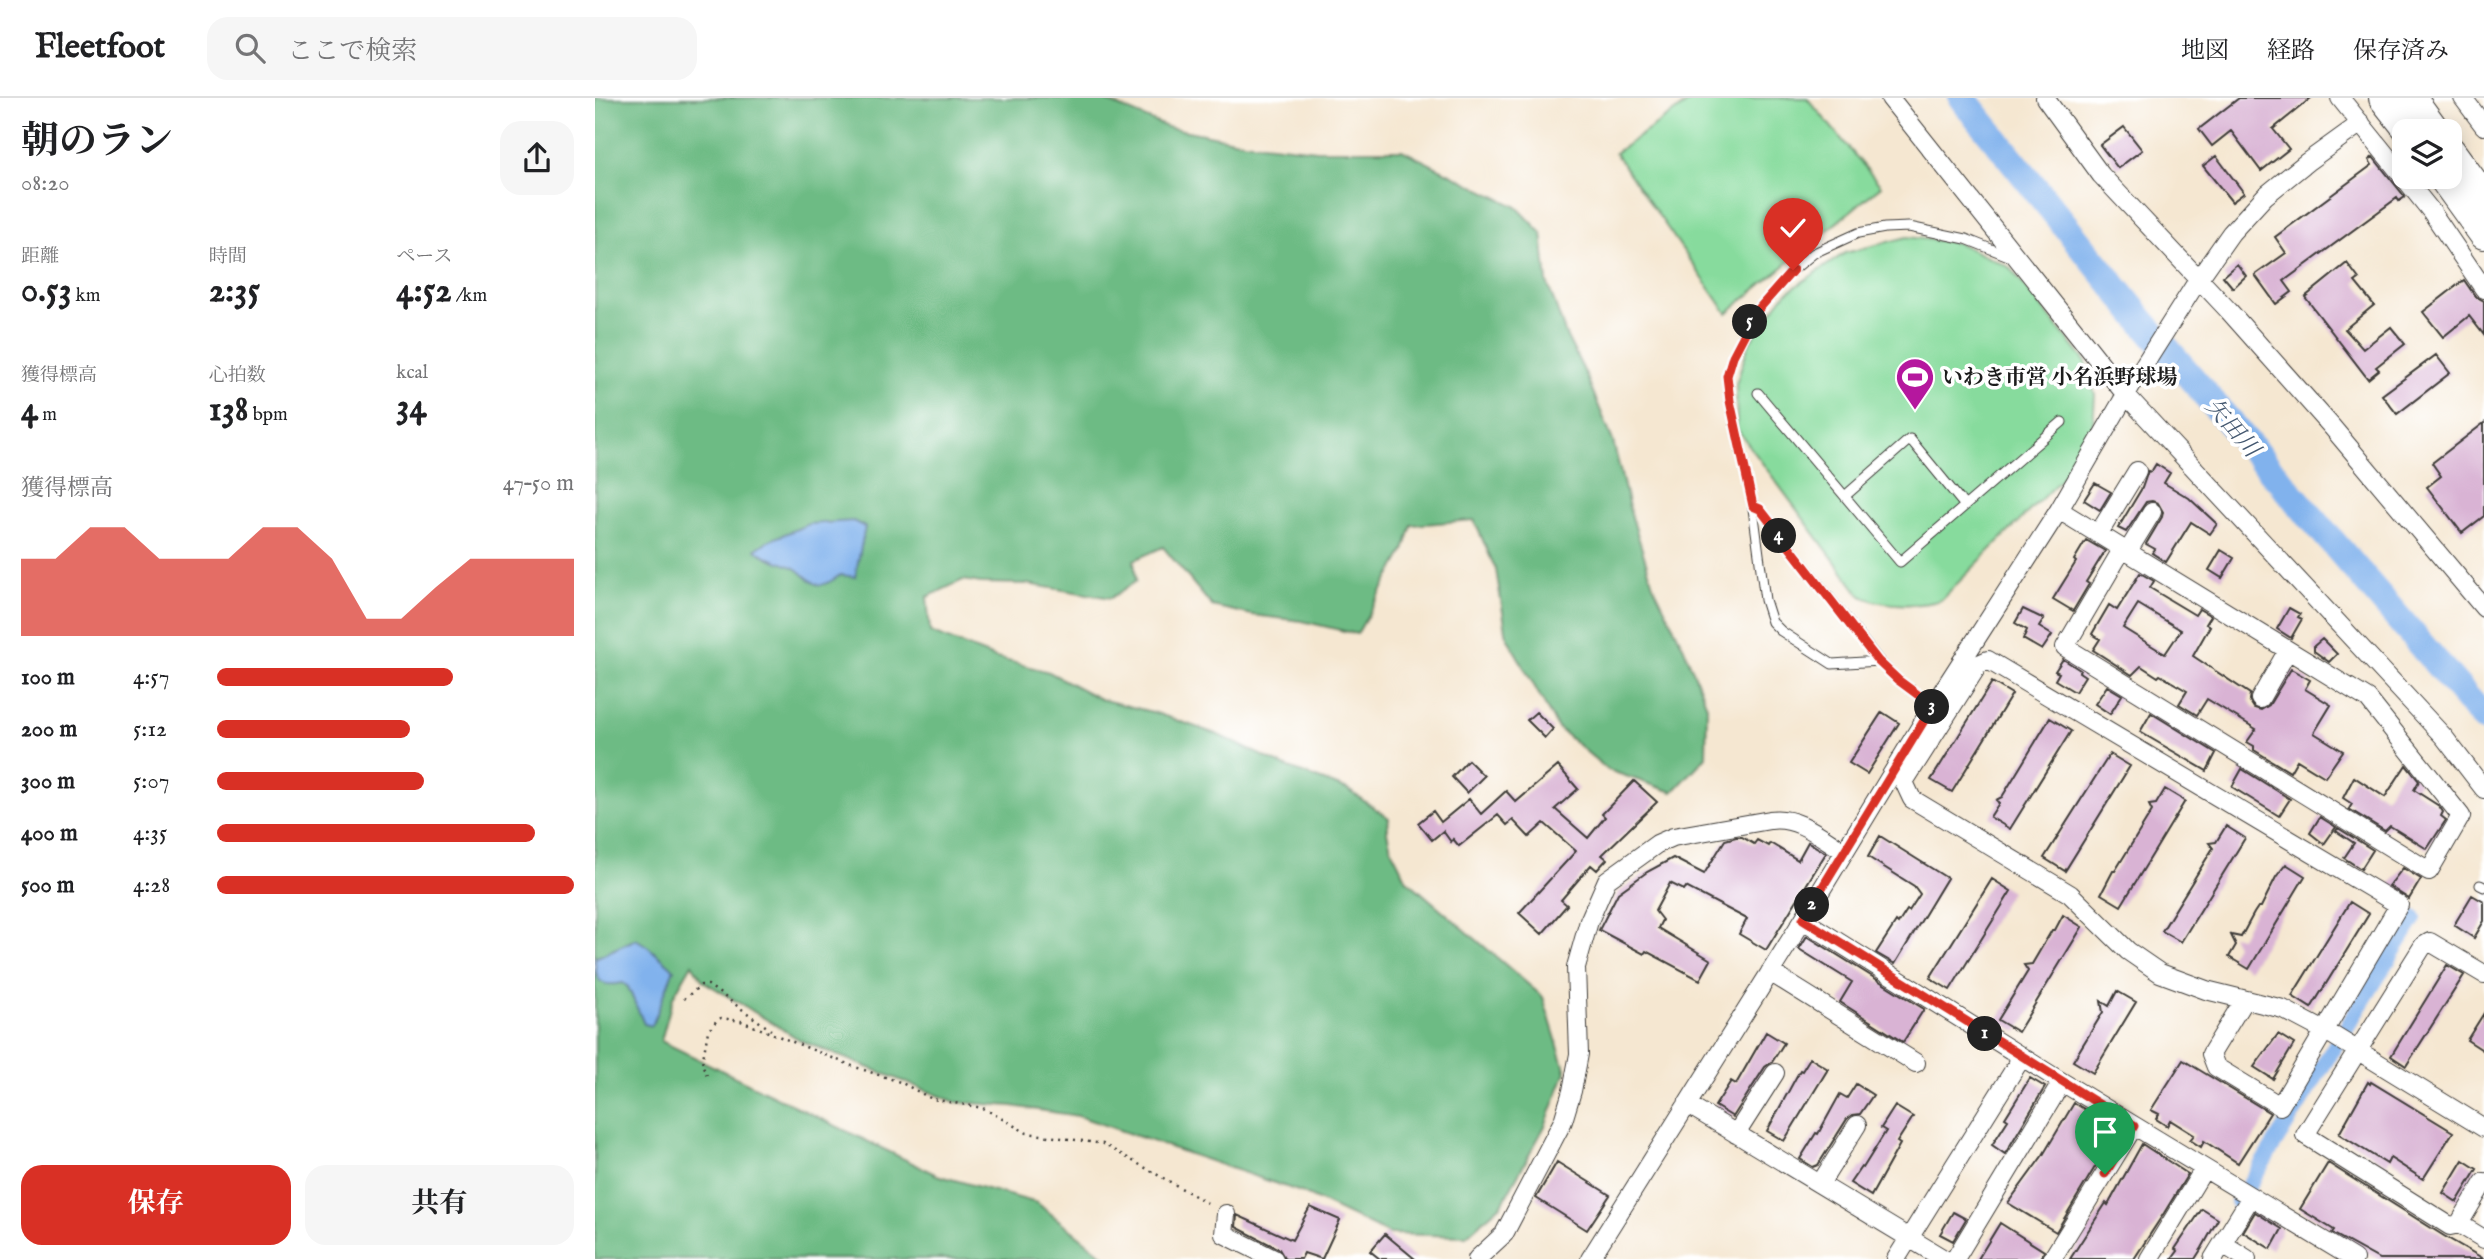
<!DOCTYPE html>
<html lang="ja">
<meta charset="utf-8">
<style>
body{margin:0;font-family:"IM FELL English","Noto Serif JP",serif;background:#f6f6f6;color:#202124;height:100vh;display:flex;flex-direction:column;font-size:26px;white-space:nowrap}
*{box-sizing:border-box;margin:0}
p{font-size:23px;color:#757577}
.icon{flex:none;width:38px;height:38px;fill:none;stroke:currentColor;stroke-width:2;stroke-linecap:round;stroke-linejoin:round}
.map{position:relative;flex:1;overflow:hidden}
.side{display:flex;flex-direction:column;background:#fff;width:595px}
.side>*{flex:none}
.tools{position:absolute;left:1797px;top:21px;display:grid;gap:14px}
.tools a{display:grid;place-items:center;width:70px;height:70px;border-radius:14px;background:#fff;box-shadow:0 4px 18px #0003;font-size:35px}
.pin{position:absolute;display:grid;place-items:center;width:60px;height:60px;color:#fff;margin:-72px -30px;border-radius:50% 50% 50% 0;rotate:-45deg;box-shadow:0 0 7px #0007}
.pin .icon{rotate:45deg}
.km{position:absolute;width:35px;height:35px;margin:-18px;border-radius:50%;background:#222;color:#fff;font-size:19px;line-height:35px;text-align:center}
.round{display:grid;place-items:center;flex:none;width:74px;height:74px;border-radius:21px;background:#f6f6f6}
.head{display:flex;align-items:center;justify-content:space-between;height:119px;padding:0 21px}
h1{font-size:38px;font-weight:700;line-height:52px}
.stats{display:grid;grid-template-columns:repeat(3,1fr);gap:10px;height:119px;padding:7px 21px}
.stats div{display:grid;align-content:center}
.stats b{font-size:35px;font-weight:700}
.stats small{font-size:19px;font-weight:400}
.stats p{font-size:19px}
.chart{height:196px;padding:14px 21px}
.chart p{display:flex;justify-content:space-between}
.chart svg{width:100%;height:126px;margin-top:7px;fill:#d93025;opacity:.7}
.action{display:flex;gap:14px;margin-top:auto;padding:14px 21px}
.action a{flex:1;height:80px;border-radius:21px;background:#d93025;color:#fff;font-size:28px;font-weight:700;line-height:80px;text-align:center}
.action a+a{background:#f6f6f6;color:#202124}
ul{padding:0 21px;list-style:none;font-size:23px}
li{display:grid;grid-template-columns:112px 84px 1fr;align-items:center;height:52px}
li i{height:18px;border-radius:9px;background:#d93025}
header{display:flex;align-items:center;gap:42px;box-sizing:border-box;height:98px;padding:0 35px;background:#fff;border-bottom:2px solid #e0e0e0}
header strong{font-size:33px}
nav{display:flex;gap:38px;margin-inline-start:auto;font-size:24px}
.search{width:490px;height:63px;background:#f6f6f6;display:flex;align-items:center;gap:18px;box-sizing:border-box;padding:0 24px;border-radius:21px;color:#757577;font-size:26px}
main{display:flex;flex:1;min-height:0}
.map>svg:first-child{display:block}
.green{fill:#87db9d;stroke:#527c5c;stroke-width:2}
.forest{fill:#6dbb84;stroke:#446c50;stroke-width:2}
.water{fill:#81b2ed;stroke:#4e6784;stroke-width:2}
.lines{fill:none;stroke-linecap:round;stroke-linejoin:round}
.canal{stroke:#81b2ed;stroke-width:16}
.river{stroke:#81b2ed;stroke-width:28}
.building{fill:#d9b3d4;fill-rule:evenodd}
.lane-casing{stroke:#3d3a37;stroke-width:11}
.street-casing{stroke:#3d3a37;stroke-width:20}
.highway-casing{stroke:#3d3a37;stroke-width:32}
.path{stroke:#3d3a37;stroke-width:2.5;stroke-dasharray:2 5;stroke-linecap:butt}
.lane{stroke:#fff;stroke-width:9}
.street{stroke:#fff;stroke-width:18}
.highway{stroke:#fff;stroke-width:30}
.route-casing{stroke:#fff;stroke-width:14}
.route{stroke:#d93025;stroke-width:9}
.labels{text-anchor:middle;stroke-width:7;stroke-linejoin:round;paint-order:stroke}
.poi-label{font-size:21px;font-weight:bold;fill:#1c1c1c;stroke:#fff;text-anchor:start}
.water-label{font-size:23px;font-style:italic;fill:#445870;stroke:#fff}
</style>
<header>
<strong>Fleetfoot</strong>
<div class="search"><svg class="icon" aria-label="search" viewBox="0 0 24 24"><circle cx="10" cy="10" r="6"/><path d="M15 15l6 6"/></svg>ここで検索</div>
<nav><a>地図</a><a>経路</a><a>保存済み</a></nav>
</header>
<main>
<section class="side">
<div class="head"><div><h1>朝のラン</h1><p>08:20</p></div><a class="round"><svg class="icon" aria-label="share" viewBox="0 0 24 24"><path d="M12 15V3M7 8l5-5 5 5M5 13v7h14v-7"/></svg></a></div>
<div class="stats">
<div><p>距離</p><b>0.53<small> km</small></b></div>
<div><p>時間</p><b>2:35</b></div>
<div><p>ペース</p><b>4:52<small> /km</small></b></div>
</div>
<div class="stats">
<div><p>獲得標高</p><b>4<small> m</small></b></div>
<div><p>心拍数</p><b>138<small> bpm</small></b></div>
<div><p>kcal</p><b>34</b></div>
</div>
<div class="chart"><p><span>獲得標高</span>47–50 m</p>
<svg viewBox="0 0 160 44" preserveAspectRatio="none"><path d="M0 44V17L10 17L20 6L30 6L40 17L50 17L60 17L70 6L80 6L90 17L100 38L110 38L120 27L130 17L140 17L150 17L160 17V44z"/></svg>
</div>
<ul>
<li><b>100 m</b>4:57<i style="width:66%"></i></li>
<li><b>200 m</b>5:12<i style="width:54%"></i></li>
<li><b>300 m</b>5:07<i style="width:58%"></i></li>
<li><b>400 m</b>4:35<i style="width:89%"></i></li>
<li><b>500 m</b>4:28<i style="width:100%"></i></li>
</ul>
<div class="action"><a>保存</a><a>共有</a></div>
</section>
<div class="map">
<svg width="1889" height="1161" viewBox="0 0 1889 1161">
<rect width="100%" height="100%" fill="#fff"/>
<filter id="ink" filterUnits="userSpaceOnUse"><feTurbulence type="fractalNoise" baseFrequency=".0143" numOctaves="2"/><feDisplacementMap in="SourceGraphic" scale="14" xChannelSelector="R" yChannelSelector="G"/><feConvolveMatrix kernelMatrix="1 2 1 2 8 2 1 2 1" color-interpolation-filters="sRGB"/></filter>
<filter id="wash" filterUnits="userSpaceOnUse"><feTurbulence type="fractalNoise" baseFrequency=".00686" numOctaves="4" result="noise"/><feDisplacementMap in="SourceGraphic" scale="28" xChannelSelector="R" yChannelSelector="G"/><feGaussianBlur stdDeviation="1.57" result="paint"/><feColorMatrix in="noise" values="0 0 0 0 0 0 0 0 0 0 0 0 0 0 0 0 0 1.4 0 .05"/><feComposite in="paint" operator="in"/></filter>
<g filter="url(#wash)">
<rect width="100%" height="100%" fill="#f5e7d1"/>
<path class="green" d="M1100,0H1212L1286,88L1132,215L1020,55Z
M1312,139L1363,145L1414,169L1491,264L1500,297L1498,328L1471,376L1346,502C1325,509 1283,508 1265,497L1142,331L1141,286L1155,243L1191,195L1250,155Z"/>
<path class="forest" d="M0,0H504L572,29L649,44L722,52H807L922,109L947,135L952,184L971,237L991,277L1018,343L1034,409L1058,487L1089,550L1112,608L1111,659L1078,694L1013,672L962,629L912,539L901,472L879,422L817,427L809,453L762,536L707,523L657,517L617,508L568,449L539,462L541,483L516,500L432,486L386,485L368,482L332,499L335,534L401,560L454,574L505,601L561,615L621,636L689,668L753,692L794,720L792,734L796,751L812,782L948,899L971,974L950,1028L907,1106L871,1138L794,1136L706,1094L483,1018L417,1008L360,1004L207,943L108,883L97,866L78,899L66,943L342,1077L442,1105L513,1161H0Z"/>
<path class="water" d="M258,423L270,429L260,479L246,477C240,480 232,487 225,487C217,486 209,476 202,471C189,464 170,461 161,451L173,443L214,426Z
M41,841L52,848L79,871L57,928L49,926L33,889L28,885C4,890 0,882 0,860Z"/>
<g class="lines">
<path class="canal" d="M1643,1105L1819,820"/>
<path class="river" d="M1367,0L1549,225L1889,620"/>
</g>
<g id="blocks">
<path class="building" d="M1644,0H1716L1678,31L1694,51L1666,73L1636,33L1617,48L1604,31Z
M1529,29L1547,52L1523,70L1505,47Z
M1621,58L1649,95L1637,104L1608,68Z
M1778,59L1810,99L1804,103L1802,100L1689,183L1697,194L1681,206L1660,177L1691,155L1680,139L1777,67L1774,62Z
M1752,165L1764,181L1760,184L1779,207L1750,231L1768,251L1796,229L1810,246L1781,269L1784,272L1773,281L1710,199Z
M1642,166L1651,178L1638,190L1628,178Z
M1869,182L1880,198L1889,203V237L1874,218L1848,239L1828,214Z
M1841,257L1855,275L1802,316L1787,297Z
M1889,325V418L1867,435L1832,389L1846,378L1837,365Z
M1561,366L1575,375L1569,385L1594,400L1622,426L1615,436L1596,424L1571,464L1557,455L1560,451L1551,446L1567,419L1568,414L1563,405L1557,403L1551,404L1531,434L1523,430L1547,390L1553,373L1556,374Z
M1500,385L1516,394L1505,412L1489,402Z
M1491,442L1510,453L1491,484L1494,486L1478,513L1458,501L1481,464L1479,462Z
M1626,452L1639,460L1627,480L1614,472Z
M1545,475L1559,483L1555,490L1600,517L1604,511L1616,518L1611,526L1615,528L1598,558L1655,596L1654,602L1659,610L1666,612L1674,607L1696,571L1715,582L1710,591L1736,607L1719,635L1748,653L1730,679L1702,662L1695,674L1659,652V648L1652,644L1661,631L1612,601L1602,617L1584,606L1592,593L1565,577L1563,579L1546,568L1537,577L1498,552L1505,541L1497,536L1514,507L1522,512ZM1543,506L1586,532L1570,556L1528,530Z
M1694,510L1705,516L1703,519L1707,521L1696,540L1682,531Z
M1428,511L1449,521L1444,529L1457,537L1447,552L1428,541L1432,532L1420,525Z
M1727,541L1742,556L1734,564L1719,553V548Z
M1468,561L1485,572L1484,574L1490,578L1480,594L1460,582L1464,575L1460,573Z
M1397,584L1417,596L1357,694L1336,682Z
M1512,588L1527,597L1515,616L1500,606Z
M941,614L958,631L950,640L932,622Z
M1287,614L1304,625L1272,676L1254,665Z
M1556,615L1621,655L1612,673L1545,634Z
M1455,620L1476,633L1415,731L1395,719L1404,705L1401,702L1407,699Z
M1515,656L1535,668L1470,773L1449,760Z
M873,662L889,678L872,695L857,679Z
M1811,667L1824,683L1819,692L1844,708L1848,714L1846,718L1851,722L1832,751L1795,728L1790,733L1754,711L1757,706L1748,700L1759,679L1790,699Z
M963,668L983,691L960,711L993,740L1010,719L1007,716L1039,683L1062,704L1007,757L1012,761L1002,772L996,767L966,802L972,807L947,836L924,815L981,753L949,725L934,739L918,722L912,727L903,717L864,748L858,741L856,744L848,733L837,742L823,725L838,713L846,724L874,701L886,716L911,693L921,704Z
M1647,671L1695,701L1684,718L1637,689Z
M1570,691L1590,703L1526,808L1506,796L1518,773H1520L1557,713L1554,707L1561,706Z
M1725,719L1741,729L1729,746L1715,735Z
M1631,728L1650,740L1586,844L1567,833L1618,750L1614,745L1621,744Z
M1743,730L1778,752L1766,771L1749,760L1759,745L1741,733Z
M1285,738L1352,780L1300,866L1281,855L1301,824L1303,826L1312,812L1314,813L1325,796L1319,788L1273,759Z
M1141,739H1147L1159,746L1162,742L1173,748L1175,745L1203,762L1213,744L1231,755L1171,852L1144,836L1152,821L1091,789L1089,792L1075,785L1060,813L1067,822L1063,830L1116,862L1105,882L1051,853L1049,856L1004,832L1023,795L1052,774L1078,760L1109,776L1130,742Z
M1691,766L1710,778L1654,871L1634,859L1641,847L1636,837L1646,839L1659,815L1663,809H1666L1681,779Z
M1808,770L1826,781L1814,801L1794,788Z
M1397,781L1416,793L1355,892L1335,880Z
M1877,797L1889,804V823L1879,840L1859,827Z
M1755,804L1774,816L1716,910L1697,898Z
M1468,817L1487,829L1423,934L1403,922L1433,873L1429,867L1437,866L1457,832H1460Z
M1212,838L1329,911L1308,944L1245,904L1257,884L1204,851Z
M1852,867L1869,877L1811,968L1796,958Z
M1522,893L1541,904L1498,975L1478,963L1508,914L1506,903L1514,908Z
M1889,915V953L1872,942Z
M1171,934L1189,945L1177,964L1170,969L1138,1019L1120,1008L1136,983L1141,986Z
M1683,936L1699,946L1678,981L1659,969Z
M1215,960L1233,971L1189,1043L1172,1033L1205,972L1207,973Z
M1588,962L1675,1015L1643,1065L1609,1043L1606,1049L1595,1042L1599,1037L1575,1022L1572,1028L1561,1021L1564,1016L1556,1012Z
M1435,980L1450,989L1410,1056L1397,1047L1413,1022L1410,1020Z
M1773,984L1775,986L1776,984L1858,1034L1828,1081L1795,1060L1792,1066L1744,1036Z
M1261,986L1278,997L1265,1016L1257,1017L1252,1021L1223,1067L1218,1069L1205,1061L1221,1035L1223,1036L1245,996L1252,1000Z
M1479,1005L1521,1030L1507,1053L1509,1054L1461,1134L1413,1105L1448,1057Z
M1300,1008L1318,1019L1302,1044L1305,1046L1276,1098L1255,1085L1266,1069L1268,1070L1291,1033L1286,1030Z
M1547,1046L1593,1076L1569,1115L1539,1161H1475L1511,1105L1513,1107Z
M1868,1062L1882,1071L1862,1104L1848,1095Z
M962,1064L1015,1097L992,1132L941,1100Z
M1733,1065L1849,1138L1889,1161H1784L1737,1135L1739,1132L1705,1111Z
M715,1109L745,1122L727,1161L709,1155L706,1161H690L684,1151L641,1129L642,1117L697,1142Z
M1607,1111L1623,1121L1607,1150L1600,1161H1577L1583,1153L1580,1151Z
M1358,1114L1371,1121L1358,1143L1345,1136Z
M1660,1114L1687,1131L1676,1151L1648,1134Z
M1405,1125L1449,1153L1446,1161H1383Z
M790,1136L820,1161H785L775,1153Z"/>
</g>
</g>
<g filter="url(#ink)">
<use href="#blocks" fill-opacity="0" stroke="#3d3a37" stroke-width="2"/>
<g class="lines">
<g class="lane-casing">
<path id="lane" d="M1163,295L1305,464L1467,324
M1250,398L1315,341L1370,408
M1158,408L1165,411L1284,563L1303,582L1338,608
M1284,563L1237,566L1186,533L1177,524L1170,502L1157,403L1135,303L1132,278L1138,258L1161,214L1198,172L1219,155L1263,135L1290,130L1314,129L1371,141L1416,159
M1885,787L1889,789"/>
</g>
<g class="street-casing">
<path id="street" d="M1295,0L1531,297L1849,639L1889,691
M1450,0L1506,77L1634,213L1737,329L1889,510
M1745,0L1836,113L1889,191
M1868,0L1889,28
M1464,412L1773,601L1866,718L1834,773L1470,549L1528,450
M1504,435L1542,373
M1533,453L1557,414
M1665,601L1693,552
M1208,822L1467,984L1759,1161
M1175,874L1321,965
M1889,876L1835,844L1828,848L1710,1037L1855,1128L1864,1126L1889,1084
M1649,902L1616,956L1621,969L1685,1008L1804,807L1393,562L1384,566L1309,684L1317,701L1475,796L1533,853L1565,875L1611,892L1688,911L1739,938L1889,1030
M1092,1006L1349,1161
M1141,1036L1180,975
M1225,1086L1262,1027
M631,1116L629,1136L679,1161
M1864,1126L1889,1141
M1628,1146L1652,1161
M882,1161L909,1136L968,1023L977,993L984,956L981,869L994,823L1012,782L1062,746L1078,739L1175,722C1203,718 1226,739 1249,753
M995,1161L1208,822L1338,608L1464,412L1537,286L1603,182L1636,135L1670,98L1712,64L1766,25
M1301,1161L1427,959
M1360,1161L1467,984
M1457,1161L1539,1028
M1554,1161L1609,1071
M1618,1161L1656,1099"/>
</g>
<g class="highway-casing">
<path id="highway" d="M1789,0L1815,33
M1816,0L1840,33
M1855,53L1889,100
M1848,79L1889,136"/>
</g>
<path class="path" d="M89,901L106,887H113L176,932
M112,977L107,966L113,933L122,922L126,920L146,923L260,969L305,984L337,1001L388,1010L432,1035L508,1046L616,1107"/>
<use href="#lane" class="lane"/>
<use href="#street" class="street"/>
<use href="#highway" class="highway"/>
</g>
</g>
<g class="lines" filter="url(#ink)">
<g class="route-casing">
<path id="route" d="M1198,172L1161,214L1138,258L1132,278L1135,303L1158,408L1165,411L1283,563L1303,582L1338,608L1208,821L1539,1028L1510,1076"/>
</g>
<use href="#route" class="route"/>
</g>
<defs>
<g id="stadium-pin" transform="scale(2.0125)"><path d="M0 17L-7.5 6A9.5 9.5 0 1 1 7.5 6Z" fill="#b5179e" stroke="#fff"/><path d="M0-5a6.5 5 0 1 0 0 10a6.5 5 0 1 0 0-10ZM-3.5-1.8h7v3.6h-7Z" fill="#fff"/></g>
</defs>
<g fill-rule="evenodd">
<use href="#stadium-pin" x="1320" y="279"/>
</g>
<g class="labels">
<g class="poi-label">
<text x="1347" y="286">いわき市営 小名浜野球場</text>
</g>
<g class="water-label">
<text transform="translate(1638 329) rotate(49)" y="8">矢田川</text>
</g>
</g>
</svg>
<div class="tools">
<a><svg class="icon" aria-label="layers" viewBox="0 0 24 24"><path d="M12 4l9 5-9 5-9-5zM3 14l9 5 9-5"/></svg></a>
</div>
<div class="pin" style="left:1510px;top:1076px;background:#1e9e55"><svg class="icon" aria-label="arrive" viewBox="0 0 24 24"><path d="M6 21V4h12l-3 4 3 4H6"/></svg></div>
<div class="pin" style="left:1198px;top:172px;background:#d93025"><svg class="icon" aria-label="check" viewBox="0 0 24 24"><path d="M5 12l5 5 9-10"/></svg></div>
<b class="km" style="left:1390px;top:936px">1</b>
<b class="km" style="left:1217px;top:807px">2</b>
<b class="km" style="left:1337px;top:609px">3</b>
<b class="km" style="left:1184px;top:438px">4</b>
<b class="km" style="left:1155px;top:224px">5</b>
</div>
</main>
